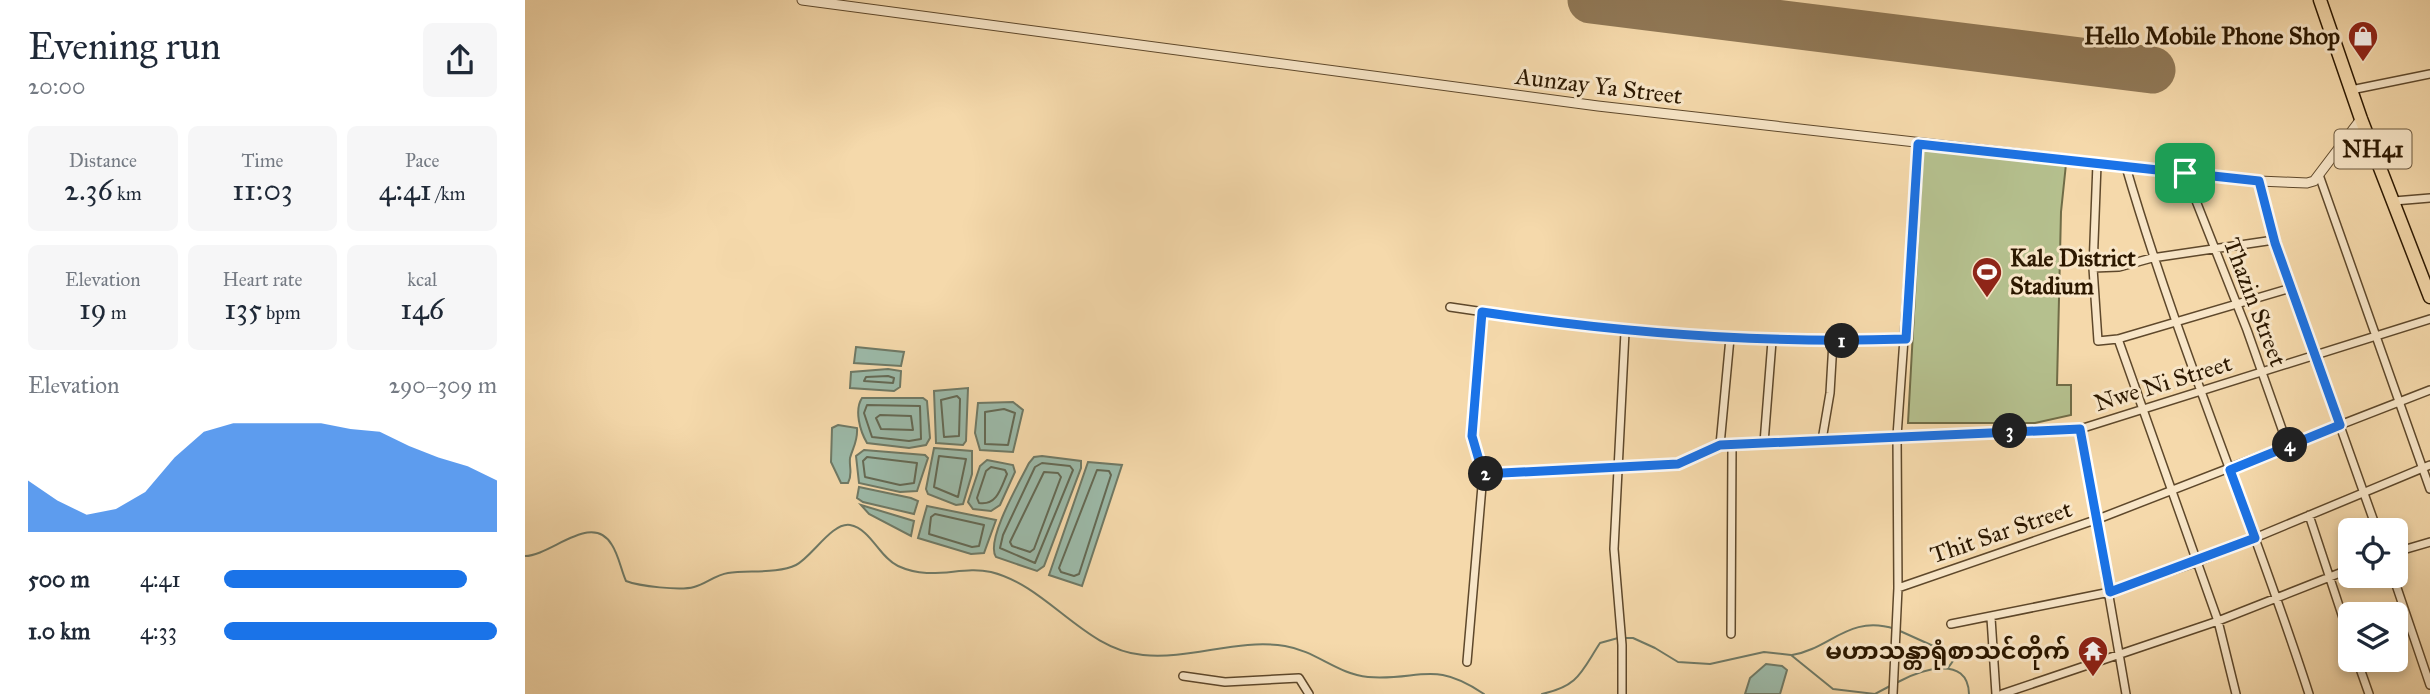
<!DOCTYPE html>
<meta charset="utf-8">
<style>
body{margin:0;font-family:"IM FELL Great Primer","Noto Sans Myanmar",serif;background:#f6f6f7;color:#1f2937;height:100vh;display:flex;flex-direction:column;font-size:26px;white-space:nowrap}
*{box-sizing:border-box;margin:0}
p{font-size:23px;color:#747a83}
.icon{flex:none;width:38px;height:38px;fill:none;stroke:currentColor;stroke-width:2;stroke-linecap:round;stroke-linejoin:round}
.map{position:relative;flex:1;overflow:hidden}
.details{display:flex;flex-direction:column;background:#fff;width:525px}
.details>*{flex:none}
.fabs{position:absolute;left:1813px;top:518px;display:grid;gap:14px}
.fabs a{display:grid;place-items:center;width:70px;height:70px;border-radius:10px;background:#fff;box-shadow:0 4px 10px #0003;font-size:35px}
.pin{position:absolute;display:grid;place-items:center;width:60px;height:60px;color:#fff;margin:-30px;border-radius:14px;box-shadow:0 4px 10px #0006}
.km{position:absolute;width:35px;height:35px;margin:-18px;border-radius:50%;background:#222;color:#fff;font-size:19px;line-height:35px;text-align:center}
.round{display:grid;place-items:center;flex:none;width:74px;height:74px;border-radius:10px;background:#f6f6f7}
.overview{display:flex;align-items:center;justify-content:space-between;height:119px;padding:0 28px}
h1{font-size:38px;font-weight:600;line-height:52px}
.figures{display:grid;grid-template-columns:repeat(3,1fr);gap:10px;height:119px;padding:7px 28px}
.figures div{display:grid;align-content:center;border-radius:10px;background:#f6f6f7;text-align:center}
.figures b{font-size:30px;font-weight:600}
.figures small{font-size:19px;font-weight:400}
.figures p{font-size:19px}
.chart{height:196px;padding:14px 28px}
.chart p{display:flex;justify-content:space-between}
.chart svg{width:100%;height:126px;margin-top:7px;fill:#1a73e8;opacity:.7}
ul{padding:0 28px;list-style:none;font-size:23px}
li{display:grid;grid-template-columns:112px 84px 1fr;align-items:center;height:52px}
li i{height:18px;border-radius:9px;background:#1a73e8}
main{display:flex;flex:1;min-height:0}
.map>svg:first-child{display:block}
.green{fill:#b5c08e;stroke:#706c47;stroke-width:2}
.water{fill:#9cbaa9;stroke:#6f7965;stroke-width:2}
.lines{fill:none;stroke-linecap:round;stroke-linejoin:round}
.shore{stroke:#646954;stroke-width:2}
.stream{stroke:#6f7965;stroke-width:2}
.runway{stroke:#907856;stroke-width:47}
.minor-casing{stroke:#5e482b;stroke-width:10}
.tertiary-casing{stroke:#5e482b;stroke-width:11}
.trunk-casing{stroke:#2c1800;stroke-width:15}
.minor{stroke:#f8e6c8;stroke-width:7}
.tertiary{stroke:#f8e6c8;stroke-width:9}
.trunk{stroke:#f5d9ab;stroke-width:12}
.route-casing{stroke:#fff;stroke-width:14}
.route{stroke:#1a73e8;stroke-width:9}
.labels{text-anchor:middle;stroke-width:6;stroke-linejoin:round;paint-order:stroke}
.shield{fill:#f8e6c8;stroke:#69563c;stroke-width:2}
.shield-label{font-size:23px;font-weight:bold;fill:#2c1800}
.poi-label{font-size:24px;font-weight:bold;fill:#2c1800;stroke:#f8e6c8;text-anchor:end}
.street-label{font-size:24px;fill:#2c1800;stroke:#f8e6c8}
</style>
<main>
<section class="details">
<div class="overview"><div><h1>Evening run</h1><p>20:00</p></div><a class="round"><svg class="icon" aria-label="share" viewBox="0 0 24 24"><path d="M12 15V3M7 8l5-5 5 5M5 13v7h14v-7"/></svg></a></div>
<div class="figures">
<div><p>Distance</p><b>2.36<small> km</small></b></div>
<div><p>Time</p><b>11:03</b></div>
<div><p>Pace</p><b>4:41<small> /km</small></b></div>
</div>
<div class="figures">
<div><p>Elevation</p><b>19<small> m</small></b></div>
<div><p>Heart rate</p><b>135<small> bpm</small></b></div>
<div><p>kcal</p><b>146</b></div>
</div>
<div class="chart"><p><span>Elevation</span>290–309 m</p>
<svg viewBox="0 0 160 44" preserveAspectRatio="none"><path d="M0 44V26L10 33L20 38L30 36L40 30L50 18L60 9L70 6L80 6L90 6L100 6L110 8L120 9L130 14L140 18L150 21L160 26V44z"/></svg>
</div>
<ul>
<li><b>500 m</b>4:41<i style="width:89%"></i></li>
<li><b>1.0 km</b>4:33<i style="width:100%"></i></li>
</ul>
</section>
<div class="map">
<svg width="1905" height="694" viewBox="0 0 1905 694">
<rect width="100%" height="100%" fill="#f5d9ab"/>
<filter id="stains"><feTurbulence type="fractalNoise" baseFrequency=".00286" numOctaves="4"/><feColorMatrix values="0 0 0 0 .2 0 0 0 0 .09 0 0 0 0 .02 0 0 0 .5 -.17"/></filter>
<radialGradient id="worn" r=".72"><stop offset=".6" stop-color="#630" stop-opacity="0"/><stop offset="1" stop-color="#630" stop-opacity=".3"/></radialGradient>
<path class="green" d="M1398,149L1541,164L1536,212L1532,385H1546V415L1510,423H1383Z"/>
<path class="water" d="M331,347L379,352L376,366L329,363Z
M363,369L376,371L375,387L369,391L325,388L326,372Z
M443,388L441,441L438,445L411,443L409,391Z
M337,398H398L402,401L405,438L401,445L384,448L342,443C335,431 329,410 337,398Z
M488,402L498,410L488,452L455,450L450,433L453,403Z
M313,425L332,428C333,441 328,447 325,458C324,468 328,474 323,483H316L306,462L307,428Z
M409,448L447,451V474L438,504L431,505L403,494L401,489Z
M339,450L400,455L403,458L392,491L375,492L334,483L331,456Z
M517,456L556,461V468L519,566L512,571L471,557C460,541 495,481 504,463L509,457Z
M462,460L488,465L490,472L475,505L466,511L448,509L443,502L455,466Z
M563,462L597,465L557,586L524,575Z
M334,487L386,498L393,501L389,514L338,502L332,498Z
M336,505L389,521L386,536L344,514Z
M402,506L471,520L459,553L446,554L393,538Z
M1241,664L1257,666L1262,670L1255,694H1220L1225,678Z"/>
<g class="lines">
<path class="shore" d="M363,376L369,378L368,383L339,381L341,377Z
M432,396L435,399L434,436L419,437L416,400Z
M342,405L395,406L396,439L384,441L347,437L339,413Z
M479,409L490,413L483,445L460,444V412Z
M355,415L386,416L388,430L356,429L351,418Z
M414,456L441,459L433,497L409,487Z
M342,457L392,463L389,483L375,485L340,477L338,461Z
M517,463L545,466L548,470L510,563L475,548L478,535L510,467Z
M466,467L480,470L482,474C476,488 472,506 454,503L452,498L461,471Z
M572,470L584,471L586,475L554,574L549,576L536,572L534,568Z
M519,472L533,473L536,477L509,549L505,552L487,546L485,542Z
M410,514L459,525L454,546L447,547L404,534L406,517Z"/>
<path class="stream" d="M0,556C26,556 67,511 87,545C94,556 96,570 101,581C114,586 155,591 169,587C181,584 190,575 203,573C223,570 253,574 271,565C287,557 307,522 325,525C346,529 354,557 373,566C408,582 435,565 466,572C523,586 559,650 618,655C665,660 713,638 760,646C791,651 812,674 843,677C895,681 908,659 959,694
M1375,631L1426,654L1428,661L1423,668
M1098,638H1108L1130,648L1153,662L1185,664L1239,652L1266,655L1308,689L1350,694L1365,686
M1267,655C1305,649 1324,614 1370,629
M1373,682C1395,670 1443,654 1444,694
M1017,694C1054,686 1056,672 1075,643L1093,638"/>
<path class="runway" d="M1066,0L1627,70"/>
<g class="minor-casing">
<path id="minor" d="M1826,90L1905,74
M1572,164L1568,268L1573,341L1593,339L1766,288
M1601,167C1653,346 1727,517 1784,694
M1660,173L1722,330L1763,446
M1794,175L1905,489
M1734,181L1750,243L1852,530
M1869,201L1905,198
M1568,268L1594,267L1627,258L1749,240
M925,307C1077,330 1227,345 1381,339
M1593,339L1693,621L1711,694
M1555,429L1601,694
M1297,440L1305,393L1308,342
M1239,443L1247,341
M1195,445L1205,338
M958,474L1153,464L1195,445L1555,429L1905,319
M1784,515L1825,639
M1871,552L1905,542
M1868,576L1905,685
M1373,588L1573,519L1905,390
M1466,618L1471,694
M1426,624L1585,592L1672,562L1905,465
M1206,634L1207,446
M1832,660L1844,694
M942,662L958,474L947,436L957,312
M658,676L700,682L774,678L784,694
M1097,694V645L1089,549L1100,332
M1368,694L1373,588L1372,436L1393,144
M1477,694L1693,621L1825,569"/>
</g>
<g class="tertiary-casing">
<path id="tertiary" d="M277,0L1073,106L1734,181L1782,183L1789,181L1836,119"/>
</g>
<g class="trunk-casing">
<path id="trunk" d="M1795,0L1836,119L1905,297"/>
</g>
<use href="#minor" class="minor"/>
<use href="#tertiary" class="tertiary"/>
<use href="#trunk" class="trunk"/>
</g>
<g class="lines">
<g class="route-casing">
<path id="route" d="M1393,144L1734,181L1750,243L1815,425L1705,470L1730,538L1585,592L1555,429L1195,445L1153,464L958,474L947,436L957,312C1098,333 1238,344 1381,339Z"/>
</g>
<use href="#route" class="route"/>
</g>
<defs>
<g id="shop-pin" transform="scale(1.575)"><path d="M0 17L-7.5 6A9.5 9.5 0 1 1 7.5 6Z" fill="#8f2418" stroke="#f8e6c8"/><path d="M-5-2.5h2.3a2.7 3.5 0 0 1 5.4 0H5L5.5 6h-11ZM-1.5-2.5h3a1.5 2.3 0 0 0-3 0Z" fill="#fff"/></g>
<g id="stadium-pin" transform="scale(1.575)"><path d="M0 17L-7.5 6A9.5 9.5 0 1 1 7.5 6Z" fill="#8f2418" stroke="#f8e6c8"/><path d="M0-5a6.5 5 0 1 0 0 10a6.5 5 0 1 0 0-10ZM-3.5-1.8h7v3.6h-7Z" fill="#fff"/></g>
<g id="temple-pin" transform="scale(1.575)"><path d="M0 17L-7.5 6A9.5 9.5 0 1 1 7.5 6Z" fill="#8f2418" stroke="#f8e6c8"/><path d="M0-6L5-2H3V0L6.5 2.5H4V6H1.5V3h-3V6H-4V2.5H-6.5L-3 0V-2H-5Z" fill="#fff"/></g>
</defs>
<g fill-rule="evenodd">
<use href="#shop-pin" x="1838" y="36"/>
<use href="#stadium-pin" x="1462" y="272"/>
<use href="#temple-pin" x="1568" y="651"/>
</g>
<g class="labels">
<rect class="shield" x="1809.5" y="129.5" width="77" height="39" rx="5"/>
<g class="shield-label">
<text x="1848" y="157">NH41</text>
</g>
<g class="poi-label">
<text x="1815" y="44">Hello Mobile Phone Shop</text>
<text x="1485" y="266" text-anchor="start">Kale District<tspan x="1485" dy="28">Stadium</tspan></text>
<text x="1545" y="659">မဟာသန္တာရုံစာသင်တိုက်</text>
</g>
<g class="street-label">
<text transform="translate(1074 86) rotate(7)" y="8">Aunzay Ya Street</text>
<text transform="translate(1730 302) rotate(69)" y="8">Thazin Street</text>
<text transform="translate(1638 383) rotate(-17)" y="8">Nwe Ni Street</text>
<text transform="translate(1476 532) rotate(-19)" y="8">Thit Sar Street</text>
</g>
</g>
<rect width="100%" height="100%" filter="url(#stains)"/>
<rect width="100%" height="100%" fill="url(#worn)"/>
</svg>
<div class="fabs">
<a><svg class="icon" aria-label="locate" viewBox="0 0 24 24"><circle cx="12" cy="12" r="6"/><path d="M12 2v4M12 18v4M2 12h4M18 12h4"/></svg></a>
<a><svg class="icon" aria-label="layers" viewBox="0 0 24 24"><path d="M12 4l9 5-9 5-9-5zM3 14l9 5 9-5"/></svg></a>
</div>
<div class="pin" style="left:1660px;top:173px;background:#1e9e55"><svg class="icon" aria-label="arrive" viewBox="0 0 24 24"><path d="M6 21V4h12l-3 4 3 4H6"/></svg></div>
<b class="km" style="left:1317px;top:341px">1</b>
<b class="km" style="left:961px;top:474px">2</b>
<b class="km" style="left:1485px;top:431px">3</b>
<b class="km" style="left:1765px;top:445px">4</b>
</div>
</main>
